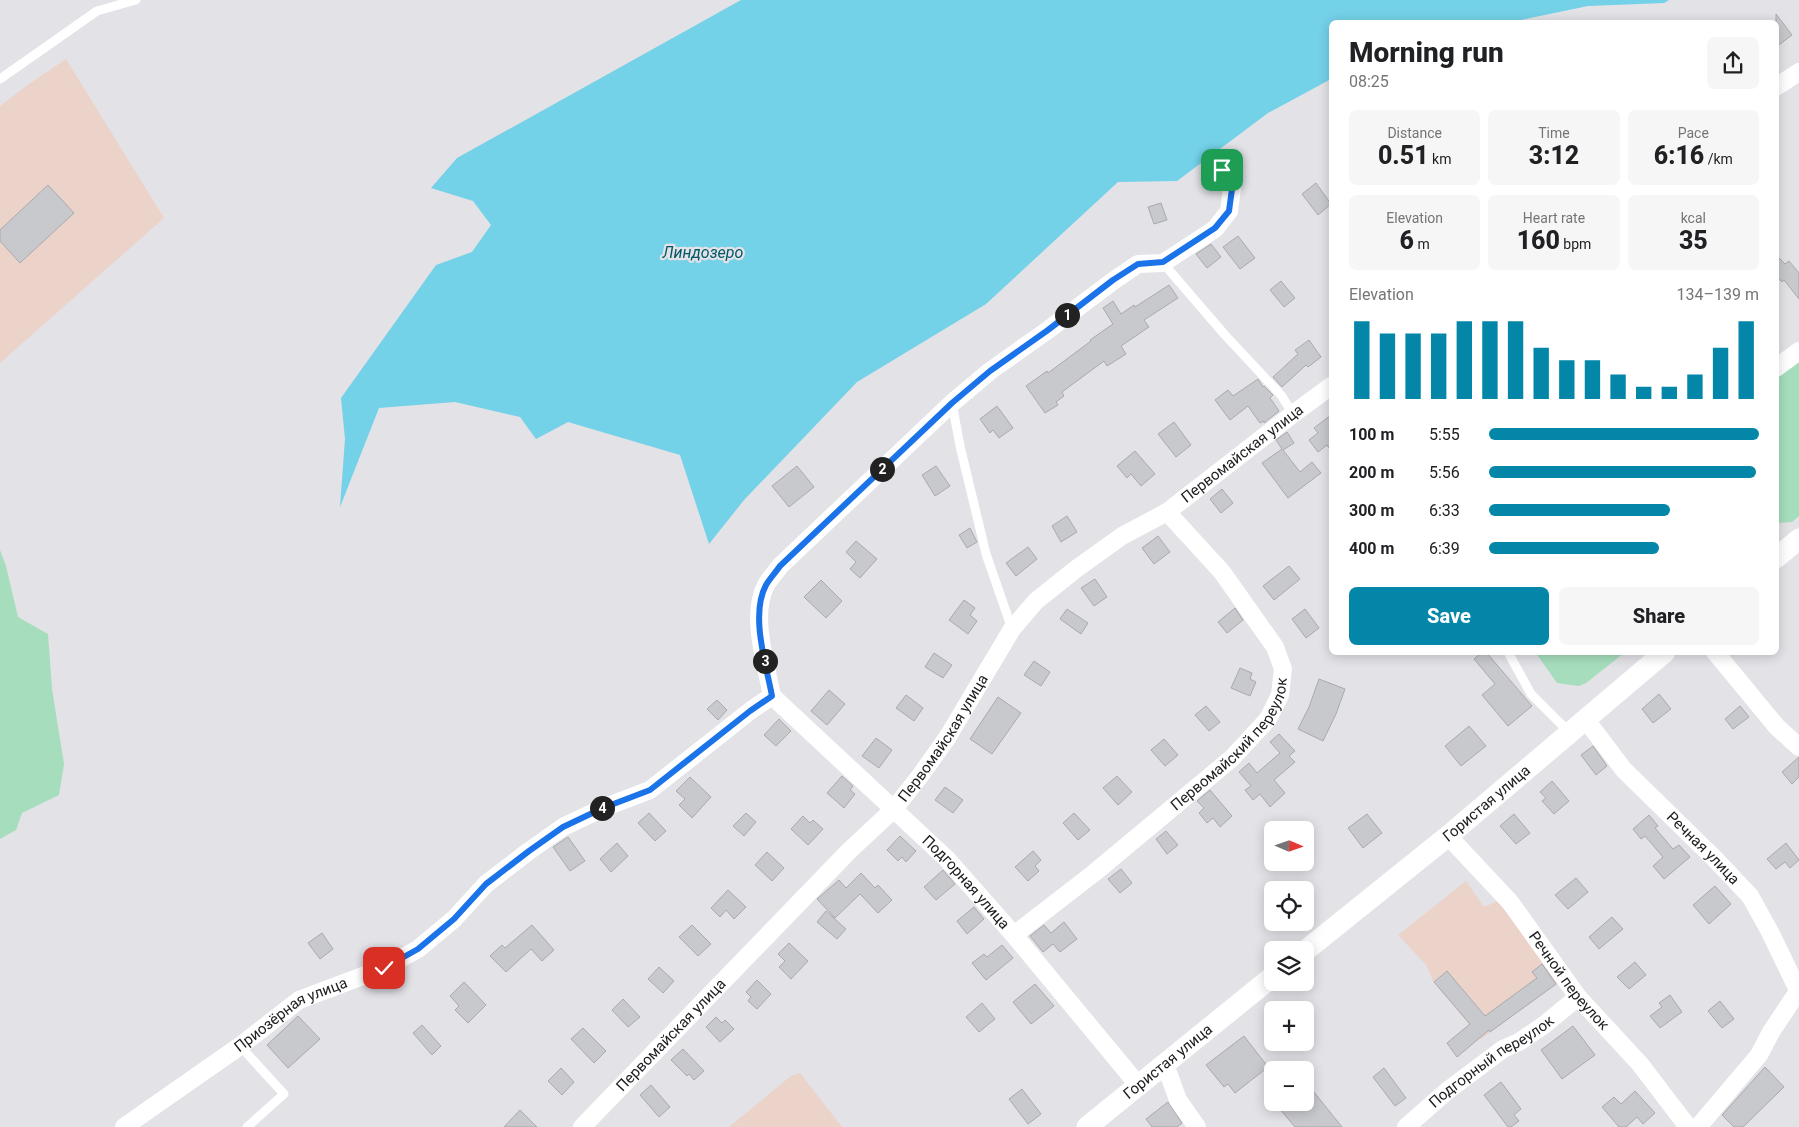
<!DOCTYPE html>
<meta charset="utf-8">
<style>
body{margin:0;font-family:Roboto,sans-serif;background:#f6f6f6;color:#202124;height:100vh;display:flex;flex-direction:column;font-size:19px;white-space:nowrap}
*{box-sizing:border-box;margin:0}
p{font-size:16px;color:#757577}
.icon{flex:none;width:28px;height:28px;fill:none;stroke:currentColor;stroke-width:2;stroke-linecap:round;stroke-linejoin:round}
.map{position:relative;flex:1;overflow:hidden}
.drawer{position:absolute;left:1329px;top:20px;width:450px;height:635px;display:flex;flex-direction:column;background:#fff;border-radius:8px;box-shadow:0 2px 12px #0003}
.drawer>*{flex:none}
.needle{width:32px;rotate:92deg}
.controls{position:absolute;left:1264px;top:821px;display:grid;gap:10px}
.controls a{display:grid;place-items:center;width:50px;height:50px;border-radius:8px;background:#fff;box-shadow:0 2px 12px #0003;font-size:25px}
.pin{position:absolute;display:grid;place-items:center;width:42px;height:42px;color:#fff;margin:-21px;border-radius:10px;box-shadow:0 2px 8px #0006}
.km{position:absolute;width:25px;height:25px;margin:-12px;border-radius:50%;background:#222;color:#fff;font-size:14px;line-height:25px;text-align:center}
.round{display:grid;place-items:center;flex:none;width:52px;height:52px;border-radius:8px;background:#f6f6f6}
.overview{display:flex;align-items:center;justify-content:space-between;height:85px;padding:0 20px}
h1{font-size:28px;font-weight:800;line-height:38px}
.figures{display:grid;grid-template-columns:repeat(3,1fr);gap:8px;height:85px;padding:5px 20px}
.figures div{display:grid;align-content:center;border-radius:8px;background:#f6f6f6;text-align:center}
.figures b{font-size:25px;font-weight:800}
.figures small{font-size:14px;font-weight:400}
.figures p{font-size:14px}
.chart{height:140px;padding:10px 20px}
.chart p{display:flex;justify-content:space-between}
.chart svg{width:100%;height:90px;margin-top:5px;stroke:#0386a8;stroke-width:6}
.cta{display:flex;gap:10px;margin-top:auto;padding:10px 20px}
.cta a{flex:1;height:58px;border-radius:8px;background:#0386a8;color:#fff;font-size:20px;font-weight:800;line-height:58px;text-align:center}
.cta a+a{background:#f6f6f6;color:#202124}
ul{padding:0 20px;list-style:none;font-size:16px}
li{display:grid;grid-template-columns:80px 60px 1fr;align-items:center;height:38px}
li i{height:12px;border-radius:6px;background:#0386a8}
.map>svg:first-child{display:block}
.industrial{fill:#ebd3ca}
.green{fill:#a6debd}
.water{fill:#73d1e8}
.building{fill:#c8c9cd;stroke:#a9a9ae}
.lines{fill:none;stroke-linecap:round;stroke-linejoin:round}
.service{stroke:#fff;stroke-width:9}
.minor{stroke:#fff;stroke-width:18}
.tertiary{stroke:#fff;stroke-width:21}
.route-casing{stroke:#fff;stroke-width:10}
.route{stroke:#1a73e8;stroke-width:6}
.labels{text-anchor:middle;stroke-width:4.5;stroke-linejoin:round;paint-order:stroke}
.street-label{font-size:15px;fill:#202022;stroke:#e2e2e7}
.water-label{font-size:16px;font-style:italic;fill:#005868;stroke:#e2e2e7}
</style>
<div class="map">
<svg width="1799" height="1127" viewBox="0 0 1799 1127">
<rect width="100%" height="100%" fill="#e2e2e7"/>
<path class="industrial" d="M66,59L164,218L0,363V106L29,84Z
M1466,881L1484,907L1500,900L1560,982L1481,1039L1433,981L1427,966L1398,935Z
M800,1073L842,1127H729L791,1076Z"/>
<path class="green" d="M1799,355V516L1792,522L1776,523V360Z
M0,550L6,566L18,617L48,634L52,689L64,764L59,795L22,813L16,830L0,839Z
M1536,653H1624L1586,683L1579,686L1557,683Z"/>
<path class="water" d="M741,0H1669L1664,3L1588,6L1511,22H1331V79L1268,113L1177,181L1118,182L986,304L857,382L744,500L709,544L680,455L568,422L536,439L520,417L455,402L379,408L340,507L345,439L341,398L436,265L472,252L491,225L473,201L431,188L457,158Z"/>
<path class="building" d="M1776,14L1792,35L1776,47Z
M1316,183L1331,204L1318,215L1302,194Z
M48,185L74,213L20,263L0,241V230Z
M1161,203L1167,220L1154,224L1148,207Z
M1238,236L1255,258L1240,269L1223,247Z
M1211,244L1221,257L1207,268L1196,254Z
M1776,255L1785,264L1789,261L1799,273V299L1784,280L1782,282L1776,276Z
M1281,281L1295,298L1284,307L1270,290Z
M1169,285L1178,298L1144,320L1149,327L1121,346L1126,354L1107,366L1104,361L1062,392L1064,396L1056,402L1058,405L1045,413L1026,386L1047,371L1048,373L1091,341L1090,340L1113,324L1103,308L1113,301L1121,314L1134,305L1135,307Z
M1309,340L1321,357L1308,367L1306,365L1282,387L1273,377L1298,354L1295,350Z
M1258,379L1263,387L1264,386L1273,395L1270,398L1279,411L1264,423V421L1260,423L1248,406L1230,420L1215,400L1228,390L1233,396Z
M997,406L1013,428L999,438L993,430L990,433L980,419Z
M1331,415V451L1327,445L1318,452L1309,440L1318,433L1314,428Z
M1174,422L1191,445L1176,457L1158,434Z
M1287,432L1294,443L1283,450L1300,472L1312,462L1321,473L1288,498L1262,463L1282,449L1276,440Z
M1135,451L1155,474L1141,486L1131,474L1127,478L1117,466Z
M797,466L814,487L789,507L772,486Z
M936,466L950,486L935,496L922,475Z
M1222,489L1233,503L1221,513L1210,499Z
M1067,516L1077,532L1061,542L1052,526Z
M970,528L977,542L967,548L959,535Z
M1158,536L1170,552L1154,564L1142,548Z
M856,541L877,559L860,578L850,569L856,562L846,552Z
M1028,547L1037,559L1016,576L1006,563Z
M1289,566L1300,579L1274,600L1263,586Z
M1095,579L1107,597L1094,606L1081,588Z
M821,580L842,601L826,618L804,597Z
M964,600L975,608L970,615L977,621L968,634L949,620Z
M1235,608L1243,620L1227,633L1218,622Z
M1067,609L1088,623L1081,634L1060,619Z
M1305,609L1319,628L1306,638L1292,619Z
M1482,652H1486L1532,706L1508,726L1482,695L1495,684L1474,659Z
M934,653L952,665L943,678L925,667Z
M1034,661L1050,672L1041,686L1024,675Z
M1240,668L1252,673L1250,679L1256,682L1250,696L1231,688Z
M1319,679L1345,689L1336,714L1323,741L1298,729L1309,707Z
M829,690L845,704L827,725L811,711Z
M1659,694L1671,709L1653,723L1642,709Z
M906,695L923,708L914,721L896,708Z
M998,697L1021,713L992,754L970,739Z
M717,700L727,710L718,720L707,709Z
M1206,706L1220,722L1209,731L1195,715Z
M1740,706L1749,717L1733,729L1725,719Z
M779,719L791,731L776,746L764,735Z
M1469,726L1486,746L1461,766L1445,746Z
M1279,734L1295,751L1289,756L1295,762L1274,780L1285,793L1270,807L1260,794L1253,800L1245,790L1251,786L1239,772L1249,763L1257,773L1280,753L1270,742Z
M876,738L892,750L879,768L862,756Z
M1164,739L1178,755L1165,766L1151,750Z
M1593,746L1607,766L1596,775L1581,755Z
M1799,757V777L1792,784L1782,772Z
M842,776L853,786L850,790L855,794L844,808L827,793Z
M1117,776L1132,792L1118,805L1103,788Z
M690,777L711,797L692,818L679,805L685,799L676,791Z
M1552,781L1569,801L1554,814L1542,801L1546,798L1540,792Z
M945,787L963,800L953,813L935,800Z
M1210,790L1232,816L1220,827L1213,818L1207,823L1199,813L1204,808L1197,801Z
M649,813L666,831L655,841L638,823Z
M746,813L756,822L744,836L733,826Z
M1074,813L1090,830L1078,840L1063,823Z
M1367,814L1382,833L1363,848L1348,828Z
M1514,814L1530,833L1516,844L1500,826Z
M1649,815L1658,826L1655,828L1673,849L1679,845L1690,857L1664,879L1653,866L1663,857L1645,836L1641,839L1633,829Z
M803,816L810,823L813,820L823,829L808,845L791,829Z
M1166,831L1178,845L1167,854L1156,839Z
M900,836L916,851L906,862L902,857L898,861L887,850Z
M568,837L585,861L570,871L553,847Z
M617,843L628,856L611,872L600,859Z
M1786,843L1799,860L1790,868L1785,862L1776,869L1767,859Z
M1033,851L1041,860L1035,866L1039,871L1028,881L1015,867Z
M767,852L784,868L772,881L755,865Z
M1121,869L1132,883L1120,893L1108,879Z
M943,870L955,884L936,900L924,887Z
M861,873L875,888L878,885L892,900L878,913L860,894L835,918L817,899L839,880L846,888Z
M1576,878L1588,892L1568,909L1555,895Z
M1715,886L1731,904L1709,924L1693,905Z
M728,890L746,907L734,919L726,910L720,917L711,908Z
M974,907L984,919L967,934L957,921Z
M826,911L846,929L837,939L817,922Z
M1612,917L1623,929L1599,949L1589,937Z
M1064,922L1077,939L1060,952L1053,944L1043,952L1030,936L1044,925L1051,933Z
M532,925L554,950L542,961L531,949L506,972L490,956L502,945L505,948Z
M692,925L711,944L698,956L679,937Z
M322,933L333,949L320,959L308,943Z
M789,943L808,961L791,979L779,967L785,961L778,954Z
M1002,945L1013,958L986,980L972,963L984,954L987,957Z
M1635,962L1646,975L1629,989L1617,977Z
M1542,964L1556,984L1490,1032L1489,1030L1457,1057L1447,1043L1470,1024L1434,982L1447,971L1485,1016L1537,978L1532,972Z
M659,967L674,981L663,993L648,979Z
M757,980L771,994L757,1009L748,1001L751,997L746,992Z
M464,982L486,1005L468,1023L455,1010L459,1006L450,996Z
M1035,984L1054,1006L1031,1024L1013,1002Z
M1670,995L1682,1012L1660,1028L1650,1016L1662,1007L1659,1003Z
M623,999L640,1017L628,1027L612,1010Z
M1720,1001L1734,1019L1722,1028L1708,1011Z
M982,1003L995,1019L979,1032L966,1017Z
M298,1016L320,1039L288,1068L267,1045Z
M716,1017L722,1023L725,1020L734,1029L720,1042L706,1027Z
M422,1025L441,1046L432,1055L413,1033Z
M1573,1026L1595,1055L1562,1079L1541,1050Z
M583,1028L606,1051L594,1063L571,1039Z
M1244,1036L1268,1067L1235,1093L1228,1084L1224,1087L1206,1065Z
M683,1049L704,1071L694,1080L689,1074L687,1076L671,1060Z
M1765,1067L1784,1087L1743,1127H1734L1722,1115Z
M561,1068L574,1082L562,1095L548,1081Z
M1384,1068L1406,1098L1395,1106L1373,1077Z
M1305,1081L1342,1127H1295L1279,1108L1286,1102H1305Z
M1501,1082L1521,1109L1514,1115L1519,1121L1511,1127H1508L1484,1095Z
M651,1085L670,1107L659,1117L640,1095Z
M1022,1089L1041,1114L1028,1124L1009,1099Z
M1635,1091L1655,1113L1643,1124L1637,1117L1626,1127H1619L1602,1107L1614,1097L1621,1104Z
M1168,1102L1182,1123L1177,1127H1152L1146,1119Z
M520,1110L537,1127H504Z"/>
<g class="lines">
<path class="service" d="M0,79L97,11L136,0
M1163,263L1225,335L1281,395L1293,414
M952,403L960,446L986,554L1012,629
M1508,652L1531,694L1570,733
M240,1046L284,1094L247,1127"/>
<g class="minor">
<path d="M1776,87L1799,72"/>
<path d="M1776,368L1799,351"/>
<path d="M1715,652L1777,727L1799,747"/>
<path d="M772,696C766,664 750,615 766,585C770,578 776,572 780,566L952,403L990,371L1048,330L1113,281L1138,264L1163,263L1215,229L1229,211L1232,189L1222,170"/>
<path id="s1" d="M772,696L947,859L1014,935L1139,1086"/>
<path id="s2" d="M1586,720L1624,770L1715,859L1750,896L1770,932L1798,990"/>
<path id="s3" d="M1448,836L1510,902L1578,997L1640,1064L1688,1127"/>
<path id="s4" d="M1014,935L1094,873L1232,758L1268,719L1280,695L1283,669L1275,647L1222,572L1167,512"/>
<path d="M1165,1064L1178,1100L1197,1127"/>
<path id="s5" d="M124,1127L240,1046L299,1000L384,968L418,949L454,919L486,884L529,851L563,827L603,808L650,790L750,711L772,696"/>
<path id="s6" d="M582,1127L850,850L894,809L920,776L947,738L1012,629L1036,601L1076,569L1122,536L1167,512L1293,414L1331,386"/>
<path id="s7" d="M1406,1127L1447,1091L1503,1049L1519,1042L1544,1025L1578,997"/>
<path d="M1698,1127L1759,1055L1771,1032L1799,990"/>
</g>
<g class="tertiary">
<path d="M1776,558L1799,539"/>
<path id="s8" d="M1305,951L1448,836L1665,652"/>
<path id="s9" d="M1087,1127L1272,977"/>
</g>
</g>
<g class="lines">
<g class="route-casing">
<path id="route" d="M384,968L418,949L454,919L486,884L529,851L563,827L603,808L650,790L750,711L772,696C766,664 750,615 766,585C770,578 776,572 780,566L952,403L990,371L1048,330L1113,280L1138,264L1163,262L1215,228L1229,211L1232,189L1222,170"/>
</g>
<use href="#route" class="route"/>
</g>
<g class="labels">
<g class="street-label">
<text dy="5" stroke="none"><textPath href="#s6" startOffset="952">Первомайская улица</textPath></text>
<text dy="5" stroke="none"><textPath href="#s6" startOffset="532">Первомайская улица</textPath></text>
<text dy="5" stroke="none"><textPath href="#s4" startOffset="291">Первомайский переулок</textPath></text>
<text dy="5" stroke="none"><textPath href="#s8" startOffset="234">Гористая улица</textPath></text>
<text dy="5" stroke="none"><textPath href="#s2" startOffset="174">Речная улица</textPath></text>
<text dy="5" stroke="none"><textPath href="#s1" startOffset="269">Подгорная улица</textPath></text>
<text dy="5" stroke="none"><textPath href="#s3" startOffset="189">Речной переулок</textPath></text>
<text dy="5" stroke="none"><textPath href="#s5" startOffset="202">Приозёрная улица</textPath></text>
<text dy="5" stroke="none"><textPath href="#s6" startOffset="128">Первомайская улица</textPath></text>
<text dy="5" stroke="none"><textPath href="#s9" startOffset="104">Гористая улица</textPath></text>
<text dy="5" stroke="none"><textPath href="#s7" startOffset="108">Подгорный переулок</textPath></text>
</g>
<g class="water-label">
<text x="703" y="258">Линдозеро</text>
</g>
</g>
</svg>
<div class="controls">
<a><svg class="needle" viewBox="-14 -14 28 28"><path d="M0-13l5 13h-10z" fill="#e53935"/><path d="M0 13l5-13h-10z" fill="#757577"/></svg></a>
<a><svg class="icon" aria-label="locate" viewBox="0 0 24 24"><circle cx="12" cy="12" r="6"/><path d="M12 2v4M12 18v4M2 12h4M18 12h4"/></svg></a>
<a><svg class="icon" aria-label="layers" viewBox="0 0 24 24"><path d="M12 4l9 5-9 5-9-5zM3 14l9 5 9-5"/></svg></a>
<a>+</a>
<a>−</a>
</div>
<div class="pin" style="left:1222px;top:170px;background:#1e9e55"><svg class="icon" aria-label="arrive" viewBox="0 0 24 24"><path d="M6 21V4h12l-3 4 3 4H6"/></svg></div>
<div class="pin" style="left:384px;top:968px;background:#d93025"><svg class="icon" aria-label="check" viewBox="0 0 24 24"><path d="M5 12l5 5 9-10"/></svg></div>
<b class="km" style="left:1067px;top:315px">1</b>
<b class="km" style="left:882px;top:469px">2</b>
<b class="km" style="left:765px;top:661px">3</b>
<b class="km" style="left:602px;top:808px">4</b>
<section class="drawer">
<div class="overview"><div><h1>Morning run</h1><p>08:25</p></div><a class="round"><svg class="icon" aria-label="share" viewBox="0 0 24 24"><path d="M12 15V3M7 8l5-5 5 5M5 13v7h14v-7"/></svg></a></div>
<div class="figures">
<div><p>Distance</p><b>0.51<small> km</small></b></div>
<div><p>Time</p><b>3:12</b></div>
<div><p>Pace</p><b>6:16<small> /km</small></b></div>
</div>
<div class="figures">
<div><p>Elevation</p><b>6<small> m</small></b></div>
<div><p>Heart rate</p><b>160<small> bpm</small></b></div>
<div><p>kcal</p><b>35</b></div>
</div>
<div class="chart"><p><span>Elevation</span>134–139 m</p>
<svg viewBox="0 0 160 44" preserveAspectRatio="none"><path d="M5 44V6M15 44V12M25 44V12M35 44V12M45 44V6M55 44V6M65 44V6M75 44V19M85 44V25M95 44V25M105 44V32M115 44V38M125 44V38M135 44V32M145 44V19M155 44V6"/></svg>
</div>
<ul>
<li><b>100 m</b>5:55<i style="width:100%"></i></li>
<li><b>200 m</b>5:56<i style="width:99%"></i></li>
<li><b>300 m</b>6:33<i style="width:67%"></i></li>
<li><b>400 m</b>6:39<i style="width:63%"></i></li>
</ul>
<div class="cta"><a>Save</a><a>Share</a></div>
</section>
</div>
